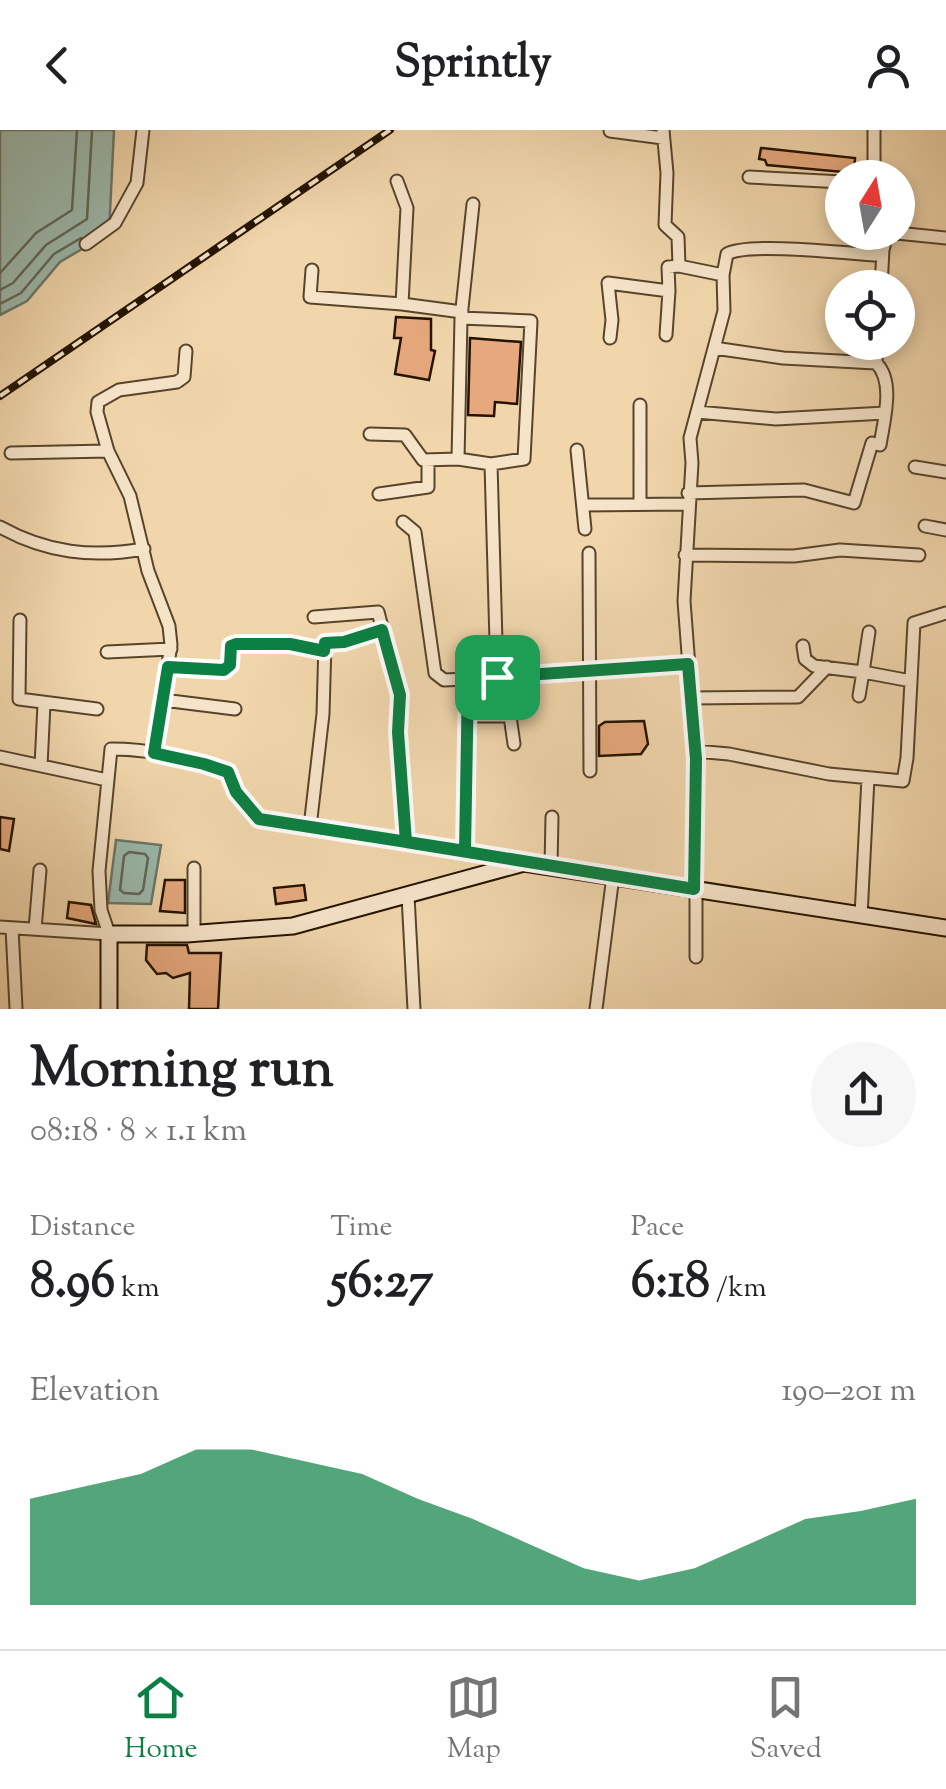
<!DOCTYPE html>
<meta charset="utf-8">
<style>
body{margin:0;font-family:"Sorts Mill Goudy",serif;background:#f6f6f6;color:#202124;height:100vh;display:flex;flex-direction:column;font-size:38px;white-space:nowrap}
*{box-sizing:border-box;margin:0}
p{font-size:32px;color:#757577}
.icon{flex:none;width:55px;height:55px;fill:none;stroke:currentColor;stroke-width:2;stroke-linecap:round;stroke-linejoin:round}
.map{position:relative;height:879px;overflow:hidden}
.sheet{display:flex;flex-direction:column;background:#fff;flex:1}
.sheet>*{flex:none}
.needle{width:65px;rotate:11deg}
.tools{position:absolute;left:825px;top:30px;display:grid;gap:20px}
.tools a{display:grid;place-items:center;width:90px;height:90px;border-radius:50%;background:#fff;box-shadow:0 5px 15px #0003;font-size:50px}
.pin{position:absolute;display:grid;place-items:center;width:85px;height:85px;color:#fff;margin:-42px;border-radius:20px;box-shadow:0 5px 15px #0006}
.round{display:grid;place-items:center;flex:none;width:105px;height:105px;border-radius:52px;background:#f6f6f6}
.overview{display:flex;align-items:center;justify-content:space-between;height:170px;padding:0 30px}
h1{font-size:55px;font-weight:700;line-height:75px}
.stats{display:grid;grid-template-columns:repeat(3,1fr);gap:15px;height:170px;padding:10px 30px}
.stats div{display:grid;align-content:center}
.stats b{font-size:50px;font-weight:700}
.stats small{font-size:28px;font-weight:400}
.stats p{font-size:28px}
.chart{height:280px;padding:20px 30px}
.chart p{display:flex;justify-content:space-between}
.chart svg{width:100%;height:180px;margin-top:10px;fill:#0b8043;opacity:.7}
header{display:flex;justify-content:space-between;align-items:center;height:130px;padding:0 30px;background:#fff;font-size:45px;font-weight:700}
.dock{display:flex;justify-content:space-around;align-items:center;height:140px;border-top:2px solid #e0e0e0;background:#fff;font-size:28px;color:#757577}
.dock a{display:grid;justify-items:center;gap:5px}
.dock .active{color:#0b8043}
.map>svg:first-child{display:block}
.water{fill:#9bb9ad;stroke:#6b7768;stroke-width:2.5}
.lines{fill:none;stroke-linecap:round;stroke-linejoin:round}
.shore{stroke:#606656;stroke-width:2.5}
.building{fill:#e6a97d;stroke:#241300;stroke-width:2.5}
.minor-casing{stroke:#57442b;stroke-width:15}
.secondary-casing{stroke:#241300;stroke-width:19}
.minor{stroke:#f6e4c9;stroke-width:11}
.secondary{stroke:#f6e4c9;stroke-width:15}
.rail-casing{stroke:#241300;stroke-width:8}
.rail{stroke:#f6e4c9;stroke-width:4;stroke-dasharray:11;stroke-linecap:butt}
.route-casing{stroke:#fff;stroke-width:20}
.route{stroke:#0b8043;stroke-width:12}
</style>
<header><svg class="icon" aria-label="back" viewBox="0 0 24 24"><path d="M15 5l-7 7 7 7"/></svg>Sprintly<svg class="icon" aria-label="person" viewBox="0 0 24 24"><circle cx="12" cy="8" r="4"/><path d="M4 21q1-7 8-7t8 7"/></svg></header>
<div class="map">
<svg width="946" height="879" viewBox="0 0 946 879">
<rect width="100%" height="100%" fill="#f1d6ac"/>
<filter id="stains"><feTurbulence type="fractalNoise" baseFrequency=".002" numOctaves="4"/><feColorMatrix values="0 0 0 0 .2 0 0 0 0 .09 0 0 0 0 .02 0 0 0 .5 -.17"/></filter>
<radialGradient id="worn" r=".72"><stop offset=".6" stop-color="#630" stop-opacity="0"/><stop offset="1" stop-color="#630" stop-opacity=".3"/></radialGradient>
<path class="water" d="M0,0H114L109,103L60,132L27,171L0,185Z
M116,710L161,715L151,774L108,773Z"/>
<g class="lines">
<path class="shore" d="M0,143L36,103L72,80L77,0
M0,160L13,153L46,115L87,89L92,0
M0,174L21,163L54,124L81,108
M129,722L145,724L148,728L143,760L139,764L124,763L120,760L124,726Z"/>
</g>
<path class="building" d="M761,18L855,28L854,43L767,35L765,30L759,29Z
M396,187L431,189V220L435,221L429,250L395,244L401,208H394Z
M470,208L521,212L517,274L495,272L494,286L468,285Z
M644,591L648,614L641,624L599,626V596L605,592Z
M0,687L14,689L9,721L0,719Z
M165,750H185V783L160,781Z
M304,755L306,770L276,774L274,758Z
M69,772L91,775L96,794L67,788Z
M147,815H187L189,823H221L218,879H189L190,843L173,848L166,843L157,844L146,830Z"/>
<g class="lines">
<g class="minor-casing">
<path id="minor" d="M874,0V48
M610,1L663,8
M749,47L842,52
M887,102L946,108
M86,114L115,93L137,53L143,0
M679,136L723,145
M312,140L310,167L402,174L407,78L397,51
M881,158L883,119
M402,174L462,182
M461,188L473,74
M666,205L669,161
M610,208L612,190L608,153L669,161L668,137L679,136L678,107L665,95L667,43L663,0
M714,218L783,228L876,233
M697,282L776,289L885,283
M370,304L405,305L423,330L458,329
M577,320L585,399
M11,323L108,321
M491,334L458,329L461,188L531,191L524,329L491,334L497,547
M915,337L946,342
M688,363L804,360L854,373L872,313L880,315C884,290 895,251 876,233L877,212
M379,364L428,357V330
M640,374V275
M583,375L687,374
M403,392L415,402L435,543L444,550L468,549
M925,396L946,400
M0,397C47,423 92,428 144,419
M589,423L590,641
M685,425L794,426L840,420L919,425
M314,487L378,482L400,565L398,601L406,712
M20,490L19,569L97,579
M869,502L863,542L911,551
M803,516L805,529L814,536L863,542L859,566
M107,522L171,519
M168,537L229,539V520L236,514H290L324,521
M690,568L798,567L827,537
M163,570L235,579
M468,586H510L514,614
M695,621L729,624L829,644L903,651L907,628L914,493L946,483
M154,623L171,515L169,496L148,441L130,366L108,321L97,282L98,272L119,260L177,252L184,247L186,221
M0,627L107,650
M41,636L44,574
M310,697L323,584L325,513L344,512L382,500
M465,721L468,549L689,534
M551,736L552,687
M694,759L696,629L684,471L692,333L690,308L724,181L723,145L727,124C748,112 845,123 874,125L882,124L887,104
M408,766L414,879
M861,786L868,648
M0,797L109,804L101,780L99,741L111,619C150,619 191,628 227,642L236,662L259,689L520,732
M12,798L16,878
M35,799L40,740
M194,803V738
M696,827V759
M596,879L613,746"/>
</g>
<g class="secondary-casing">
<path id="secondary" d="M109,879V804H187L293,796L524,733L946,798"/>
</g>
<use href="#minor" class="minor"/>
<use href="#secondary" class="secondary"/>
<g class="rail-casing">
<path id="rail" d="M0,266L390,0"/>
</g>
<use href="#rail" class="rail"/>
</g>
<g class="lines">
<g class="route-casing">
<path id="route" d="M497,547L468,549L465,721L259,689L236,662L228,642L204,634L154,623L168,537L224,540L230,535L231,516L236,514H290L324,521L325,513L344,512L382,500L400,565L398,602L406,712C502,727 598,743 694,759L696,629L688,534L497,547"/>
</g>
<use href="#route" class="route"/>
</g>
<rect width="100%" height="100%" filter="url(#stains)"/>
<rect width="100%" height="100%" fill="url(#worn)"/>
</svg>
<div class="tools">
<a><svg class="needle" viewBox="-14 -14 28 28"><path d="M0-13l5 13h-10z" fill="#e53935"/><path d="M0 13l5-13h-10z" fill="#757577"/></svg></a>
<a><svg class="icon" aria-label="locate" viewBox="0 0 24 24"><circle cx="12" cy="12" r="6"/><path d="M12 2v4M12 18v4M2 12h4M18 12h4"/></svg></a>
</div>
<div class="pin" style="left:497px;top:547px;background:#1e9e55"><svg class="icon" aria-label="arrive" viewBox="0 0 24 24"><path d="M6 21V4h12l-3 4 3 4H6"/></svg></div>
</div>
<section class="sheet">
<div class="overview"><div><h1>Morning run</h1><p>08:18 · 8 × 1.1 km</p></div><a class="round"><svg class="icon" aria-label="share" viewBox="0 0 24 24"><path d="M12 15V3M7 8l5-5 5 5M5 13v7h14v-7"/></svg></a></div>
<div class="stats">
<div><p>Distance</p><b>8.96<small> km</small></b></div>
<div><p>Time</p><b>56:27</b></div>
<div><p>Pace</p><b>6:18<small> /km</small></b></div>
</div>
<div class="chart"><p><span>Elevation</span>190–201 m</p>
<svg viewBox="0 0 160 44" preserveAspectRatio="none"><path d="M0 44V18L10 15L20 12L30 6L40 6L50 9L60 12L70 18L80 23L90 29L100 35L110 38L120 35L130 29L140 23L150 21L160 18V44z"/></svg>
</div>
</section>
<nav class="dock">
<a class="active"><svg class="icon" aria-label="home" viewBox="0 0 24 24"><path d="M3 11l9-7 9 7M6 9v11h12V9"/></svg>Home</a>
<a><svg class="icon" aria-label="map" viewBox="0 0 24 24"><path d="M3 6l6-2 6 2 6-2v14l-6 2-6-2-6 2zM9 4v14M15 6v14"/></svg>Map</a>
<a><svg class="icon" aria-label="saved" viewBox="0 0 24 24"><path d="M7 4h10v16l-5-4-5 4z"/></svg>Saved</a>
</nav>
